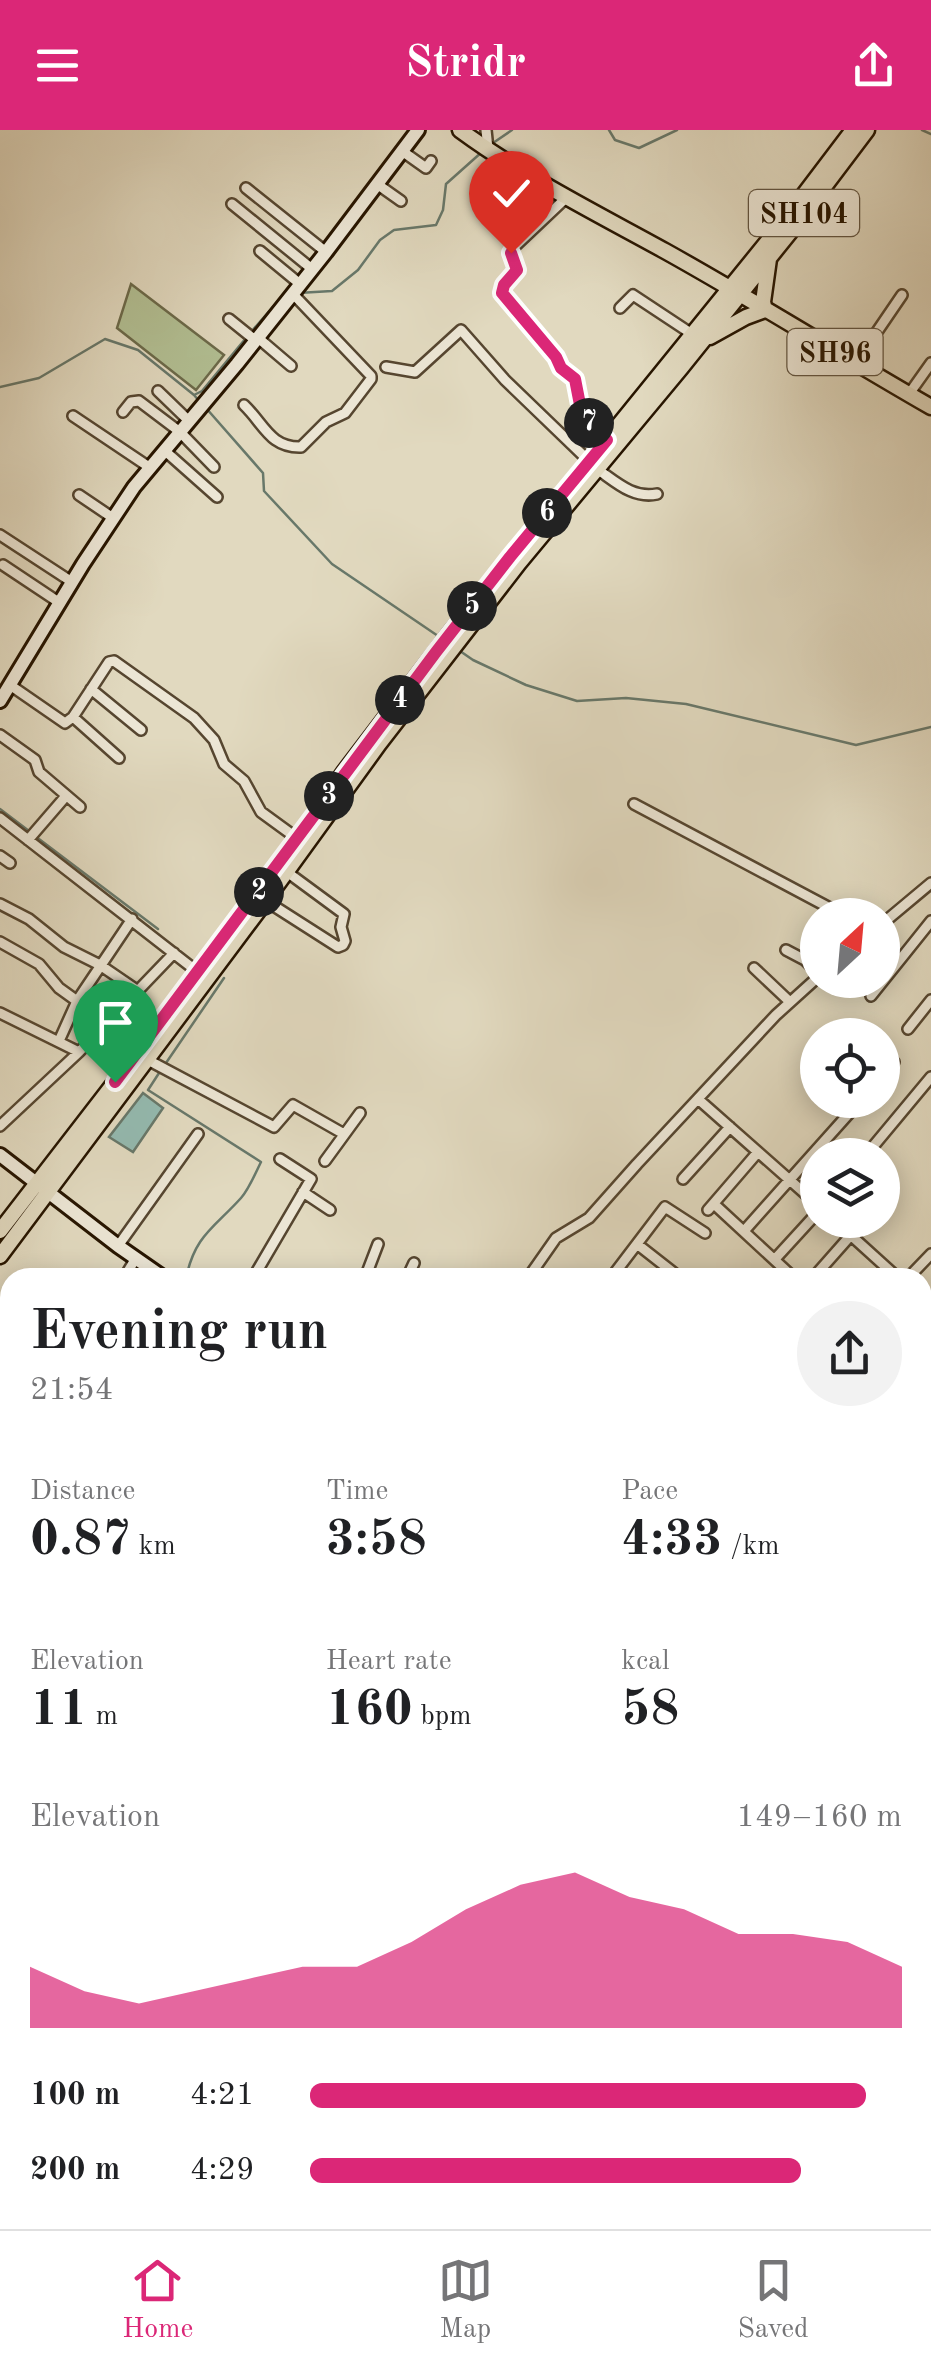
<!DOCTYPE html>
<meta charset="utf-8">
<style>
body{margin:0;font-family:"Old Standard TT",serif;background:#f2f2f2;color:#202124;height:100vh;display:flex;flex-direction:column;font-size:38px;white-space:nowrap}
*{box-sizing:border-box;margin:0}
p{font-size:32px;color:#757577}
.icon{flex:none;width:55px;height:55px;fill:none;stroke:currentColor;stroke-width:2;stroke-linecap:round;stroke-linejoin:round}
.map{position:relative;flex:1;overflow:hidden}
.drawer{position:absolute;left:0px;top:1138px;width:932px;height:962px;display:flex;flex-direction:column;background:#fff;border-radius:30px 30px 0 0;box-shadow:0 5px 25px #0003}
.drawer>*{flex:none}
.needle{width:65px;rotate:26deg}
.fabs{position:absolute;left:800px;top:768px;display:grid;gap:20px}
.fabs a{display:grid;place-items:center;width:100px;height:100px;border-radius:50%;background:#fff;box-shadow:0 5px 25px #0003;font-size:50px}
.pin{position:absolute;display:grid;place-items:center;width:85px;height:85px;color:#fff;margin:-102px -42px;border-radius:50% 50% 50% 0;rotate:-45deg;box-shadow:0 0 10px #0007}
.pin .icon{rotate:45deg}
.km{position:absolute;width:50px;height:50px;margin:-25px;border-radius:50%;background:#222;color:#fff;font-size:28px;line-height:50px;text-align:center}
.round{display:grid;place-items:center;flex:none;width:105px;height:105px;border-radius:52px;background:#f2f2f2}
.summary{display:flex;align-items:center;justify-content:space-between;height:170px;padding:0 30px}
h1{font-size:55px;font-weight:800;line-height:75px}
.figures{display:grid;grid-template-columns:repeat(3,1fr);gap:15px;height:170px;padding:10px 30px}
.figures div{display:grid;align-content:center}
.figures b{font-size:50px;font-weight:800}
.figures small{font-size:28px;font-weight:400}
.figures p{font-size:28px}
.chart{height:280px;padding:20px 30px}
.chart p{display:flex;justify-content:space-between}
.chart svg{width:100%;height:180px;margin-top:10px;fill:#db2777;opacity:.7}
ul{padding:0 30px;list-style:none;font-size:32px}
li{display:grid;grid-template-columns:160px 120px 1fr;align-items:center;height:75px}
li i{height:25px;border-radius:12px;background:#db2777}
header{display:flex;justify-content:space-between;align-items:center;height:130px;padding:0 30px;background:#db2777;color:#fff;font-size:45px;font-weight:800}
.menu{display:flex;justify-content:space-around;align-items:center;height:140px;border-top:2px solid #e0e0e0;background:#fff;font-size:28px;color:#757577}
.menu a{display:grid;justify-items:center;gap:5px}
.menu .active{color:#db2777}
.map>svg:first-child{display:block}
.green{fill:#b2bf93;stroke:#6c6a4a;stroke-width:2.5}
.water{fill:#94bab0;stroke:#68786a;stroke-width:2.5}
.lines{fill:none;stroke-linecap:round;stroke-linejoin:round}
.stream{stroke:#68786a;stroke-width:2.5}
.street-casing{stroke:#564630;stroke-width:14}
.secondary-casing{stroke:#271500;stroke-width:18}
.primary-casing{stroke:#271500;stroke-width:19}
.street{stroke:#ece6d5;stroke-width:9}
.secondary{stroke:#ece6d5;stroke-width:12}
.primary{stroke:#e1d9bf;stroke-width:14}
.route-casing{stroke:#fff;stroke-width:20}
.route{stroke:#db2777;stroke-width:12}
.labels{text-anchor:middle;stroke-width:8;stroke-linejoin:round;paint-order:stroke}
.shield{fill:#ece6d5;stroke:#625440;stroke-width:2.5}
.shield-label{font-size:28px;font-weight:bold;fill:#271500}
</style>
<header><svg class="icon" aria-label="menu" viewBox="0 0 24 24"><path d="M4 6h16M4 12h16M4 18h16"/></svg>Stridr<svg class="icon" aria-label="share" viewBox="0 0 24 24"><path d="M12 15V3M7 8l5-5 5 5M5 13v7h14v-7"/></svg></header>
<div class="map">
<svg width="931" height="2099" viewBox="0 0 931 2099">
<rect width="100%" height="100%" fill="#e1d9bf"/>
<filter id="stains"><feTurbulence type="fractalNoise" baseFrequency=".002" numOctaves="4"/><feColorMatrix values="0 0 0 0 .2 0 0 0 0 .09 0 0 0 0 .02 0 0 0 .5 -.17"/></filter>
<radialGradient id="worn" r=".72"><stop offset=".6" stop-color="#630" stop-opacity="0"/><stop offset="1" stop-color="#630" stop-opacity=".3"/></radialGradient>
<path class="green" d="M131,154L224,225L196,260L117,198Z"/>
<path class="water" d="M143,963L163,978L133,1022L109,1007Z"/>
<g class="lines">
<path class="stream" d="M609,0L615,10L639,18L677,0
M922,0L931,4
M493,13L512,0
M298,163L332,161L358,140L380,110L394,100L436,95L443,80L446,54L483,21
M251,202L285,163
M0,257L39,248L105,209L138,220L194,265L202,261L246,208
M194,265L200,272
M206,278L263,343L264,361L332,434L441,508
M460,521L473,530L526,555L577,571L626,568L686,574L856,615L931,597
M0,679L29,701
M35,706L158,799
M166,933L224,848
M161,940L148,960L261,1032C255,1044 249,1059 241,1068C214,1098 195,1105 186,1148"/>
<g class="street-casing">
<path id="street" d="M486,0L488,19
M402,21L426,38L431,31
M377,54L401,71
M246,58L326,122
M567,67L512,119L511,123L517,140L504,155L502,163L556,227L561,238L575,249L581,285L607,310
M232,74L312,139
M495,86L534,47
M260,121L300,154
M620,178L633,165L692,204
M229,189L255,210
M257,207L291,236
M855,234L902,165
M386,237L415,242L461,200L505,250L589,331
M158,261L189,291
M909,264L931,233
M244,275C264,294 270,318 301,317L326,292L345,283L371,249V246L293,164
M123,282L131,272L139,271L180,302L214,337
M73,286L149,337
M164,320L217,367
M597,339C616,352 633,369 657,364
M79,365L113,388
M0,405L72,452
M3,435L60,473
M10,555L65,593L73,587L119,628
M91,559L141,600
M73,587L109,532L114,531L194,588L214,610L224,634L244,651L261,682L298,709
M0,605L35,630L39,642L80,677
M634,674L843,785
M0,688L199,843
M28,710L66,666
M0,726L10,733
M266,771L338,817L343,815L345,811L341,797L344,784L287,742
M0,774L29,789L64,817L100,835L138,861
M882,794L931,753
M0,812L39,834L59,858L77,871
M786,820L805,830L818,843
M754,838L790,872
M871,866L931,791
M0,883L79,922
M908,899L931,870
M59,911L77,871L132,789
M146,929L274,997L293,975L344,1004
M882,946L894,932
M698,969L818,1075
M0,996L79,922L174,823
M866,1025L931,947
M325,1031L360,983
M683,1049L730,997
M303,1062L330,1080
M714,1074L794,1148
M708,1080L758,1022
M834,1090L898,1148
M744,1101L861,970
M637,1114L674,1143
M118,1116L198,1004
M775,1129L818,1082
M124,1148L136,1128
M253,1148L311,1049L280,1029
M365,1148L378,1114
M407,1148L414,1133
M528,1148L556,1108L589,1088L637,1034L776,885L818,847
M611,1148L665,1077L705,1103
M813,1148L851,1105
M908,1148L931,1124
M922,1169L931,1177
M0,1372L10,1361
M0,1425L10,1415
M0,1482L10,1471
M0,1537L10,1526
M0,1592L10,1582
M922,1617L925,1613
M0,1678L10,1664
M0,1803L10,1790
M0,1870L10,1856
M4,1910L10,1902
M0,1980L10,1967
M0,1984L10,1991
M111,2090L119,2099
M168,2090L172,2099
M257,2090L258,2099
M581,2090L588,2099
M99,2099L105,2090"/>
</g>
<g class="secondary-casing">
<path id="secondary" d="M0,571L83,434L134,357L237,234L326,122L418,0
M0,1025L118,1116L164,1148
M922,1473L931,1476
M469,2090L481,2099"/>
</g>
<g class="primary-casing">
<path id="primary" d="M460,0C524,47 596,83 665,121C755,171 842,226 931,277
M710,207L746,187L765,180L763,172L769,129
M0,1101L156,899L298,709L345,641L451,502L781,95L853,0
M0,1126L258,781L379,614L519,433L681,238L790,102L867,0
M0,1766L10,1772
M288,2090L290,2099"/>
</g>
<use href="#street" class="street"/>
<use href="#secondary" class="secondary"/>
<use href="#primary" class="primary"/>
</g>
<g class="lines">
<g class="route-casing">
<path id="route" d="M115,952L436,522L510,427L607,310L582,285L575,249L561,238L556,227L502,163L504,155L517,140L511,123"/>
</g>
<use href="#route" class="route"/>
</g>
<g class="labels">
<g class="shield">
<rect x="749" y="60" width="110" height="46" rx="8"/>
<rect x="787.5" y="199" width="95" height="46" rx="8"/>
</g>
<g class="shield-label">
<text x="804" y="93">SH104</text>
<text x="835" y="232">SH96</text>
</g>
</g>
<rect width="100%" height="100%" filter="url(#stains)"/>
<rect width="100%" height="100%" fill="url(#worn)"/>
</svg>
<div class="fabs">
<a><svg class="needle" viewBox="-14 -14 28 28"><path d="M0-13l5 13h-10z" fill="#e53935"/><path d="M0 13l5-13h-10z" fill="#757577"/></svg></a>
<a><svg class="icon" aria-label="locate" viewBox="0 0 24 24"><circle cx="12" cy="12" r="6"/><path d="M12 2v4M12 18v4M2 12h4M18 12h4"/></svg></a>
<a><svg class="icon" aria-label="layers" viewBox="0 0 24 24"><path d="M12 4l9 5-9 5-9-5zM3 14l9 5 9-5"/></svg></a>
</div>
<div class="pin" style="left:115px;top:952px;background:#1e9e55"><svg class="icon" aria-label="arrive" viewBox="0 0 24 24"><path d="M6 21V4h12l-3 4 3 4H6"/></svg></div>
<div class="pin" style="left:511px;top:123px;background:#d93025"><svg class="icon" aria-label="check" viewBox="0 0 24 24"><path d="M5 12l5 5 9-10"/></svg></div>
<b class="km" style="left:259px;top:762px">2</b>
<b class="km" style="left:329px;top:666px">3</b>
<b class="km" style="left:400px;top:570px">4</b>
<b class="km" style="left:472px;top:476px">5</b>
<b class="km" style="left:547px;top:383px">6</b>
<b class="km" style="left:589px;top:293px">7</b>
<section class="drawer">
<div class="summary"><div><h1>Evening run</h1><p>21:54</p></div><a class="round"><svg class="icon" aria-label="share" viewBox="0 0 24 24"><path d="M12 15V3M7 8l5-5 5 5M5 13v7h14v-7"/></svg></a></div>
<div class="figures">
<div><p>Distance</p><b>0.87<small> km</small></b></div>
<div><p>Time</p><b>3:58</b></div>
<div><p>Pace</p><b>4:33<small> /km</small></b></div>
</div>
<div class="figures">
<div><p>Elevation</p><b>11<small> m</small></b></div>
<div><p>Heart rate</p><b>160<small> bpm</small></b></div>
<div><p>kcal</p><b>58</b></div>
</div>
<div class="chart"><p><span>Elevation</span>149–160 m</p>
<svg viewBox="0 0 160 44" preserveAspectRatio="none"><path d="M0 44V29L10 35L20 38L30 35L40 32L50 29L60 29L70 23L80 15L90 9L100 6L110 12L120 15L130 21L140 21L150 23L160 29V44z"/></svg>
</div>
<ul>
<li><b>100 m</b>4:21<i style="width:94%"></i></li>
<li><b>200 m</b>4:29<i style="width:83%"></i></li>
</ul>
</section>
</div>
<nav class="menu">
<a class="active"><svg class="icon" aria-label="home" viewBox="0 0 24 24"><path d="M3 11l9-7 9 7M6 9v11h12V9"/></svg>Home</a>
<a><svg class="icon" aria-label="map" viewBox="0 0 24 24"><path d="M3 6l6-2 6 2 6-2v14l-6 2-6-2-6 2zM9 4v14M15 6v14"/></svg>Map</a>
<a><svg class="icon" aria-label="saved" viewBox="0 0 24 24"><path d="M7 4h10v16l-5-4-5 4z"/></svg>Saved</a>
</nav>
